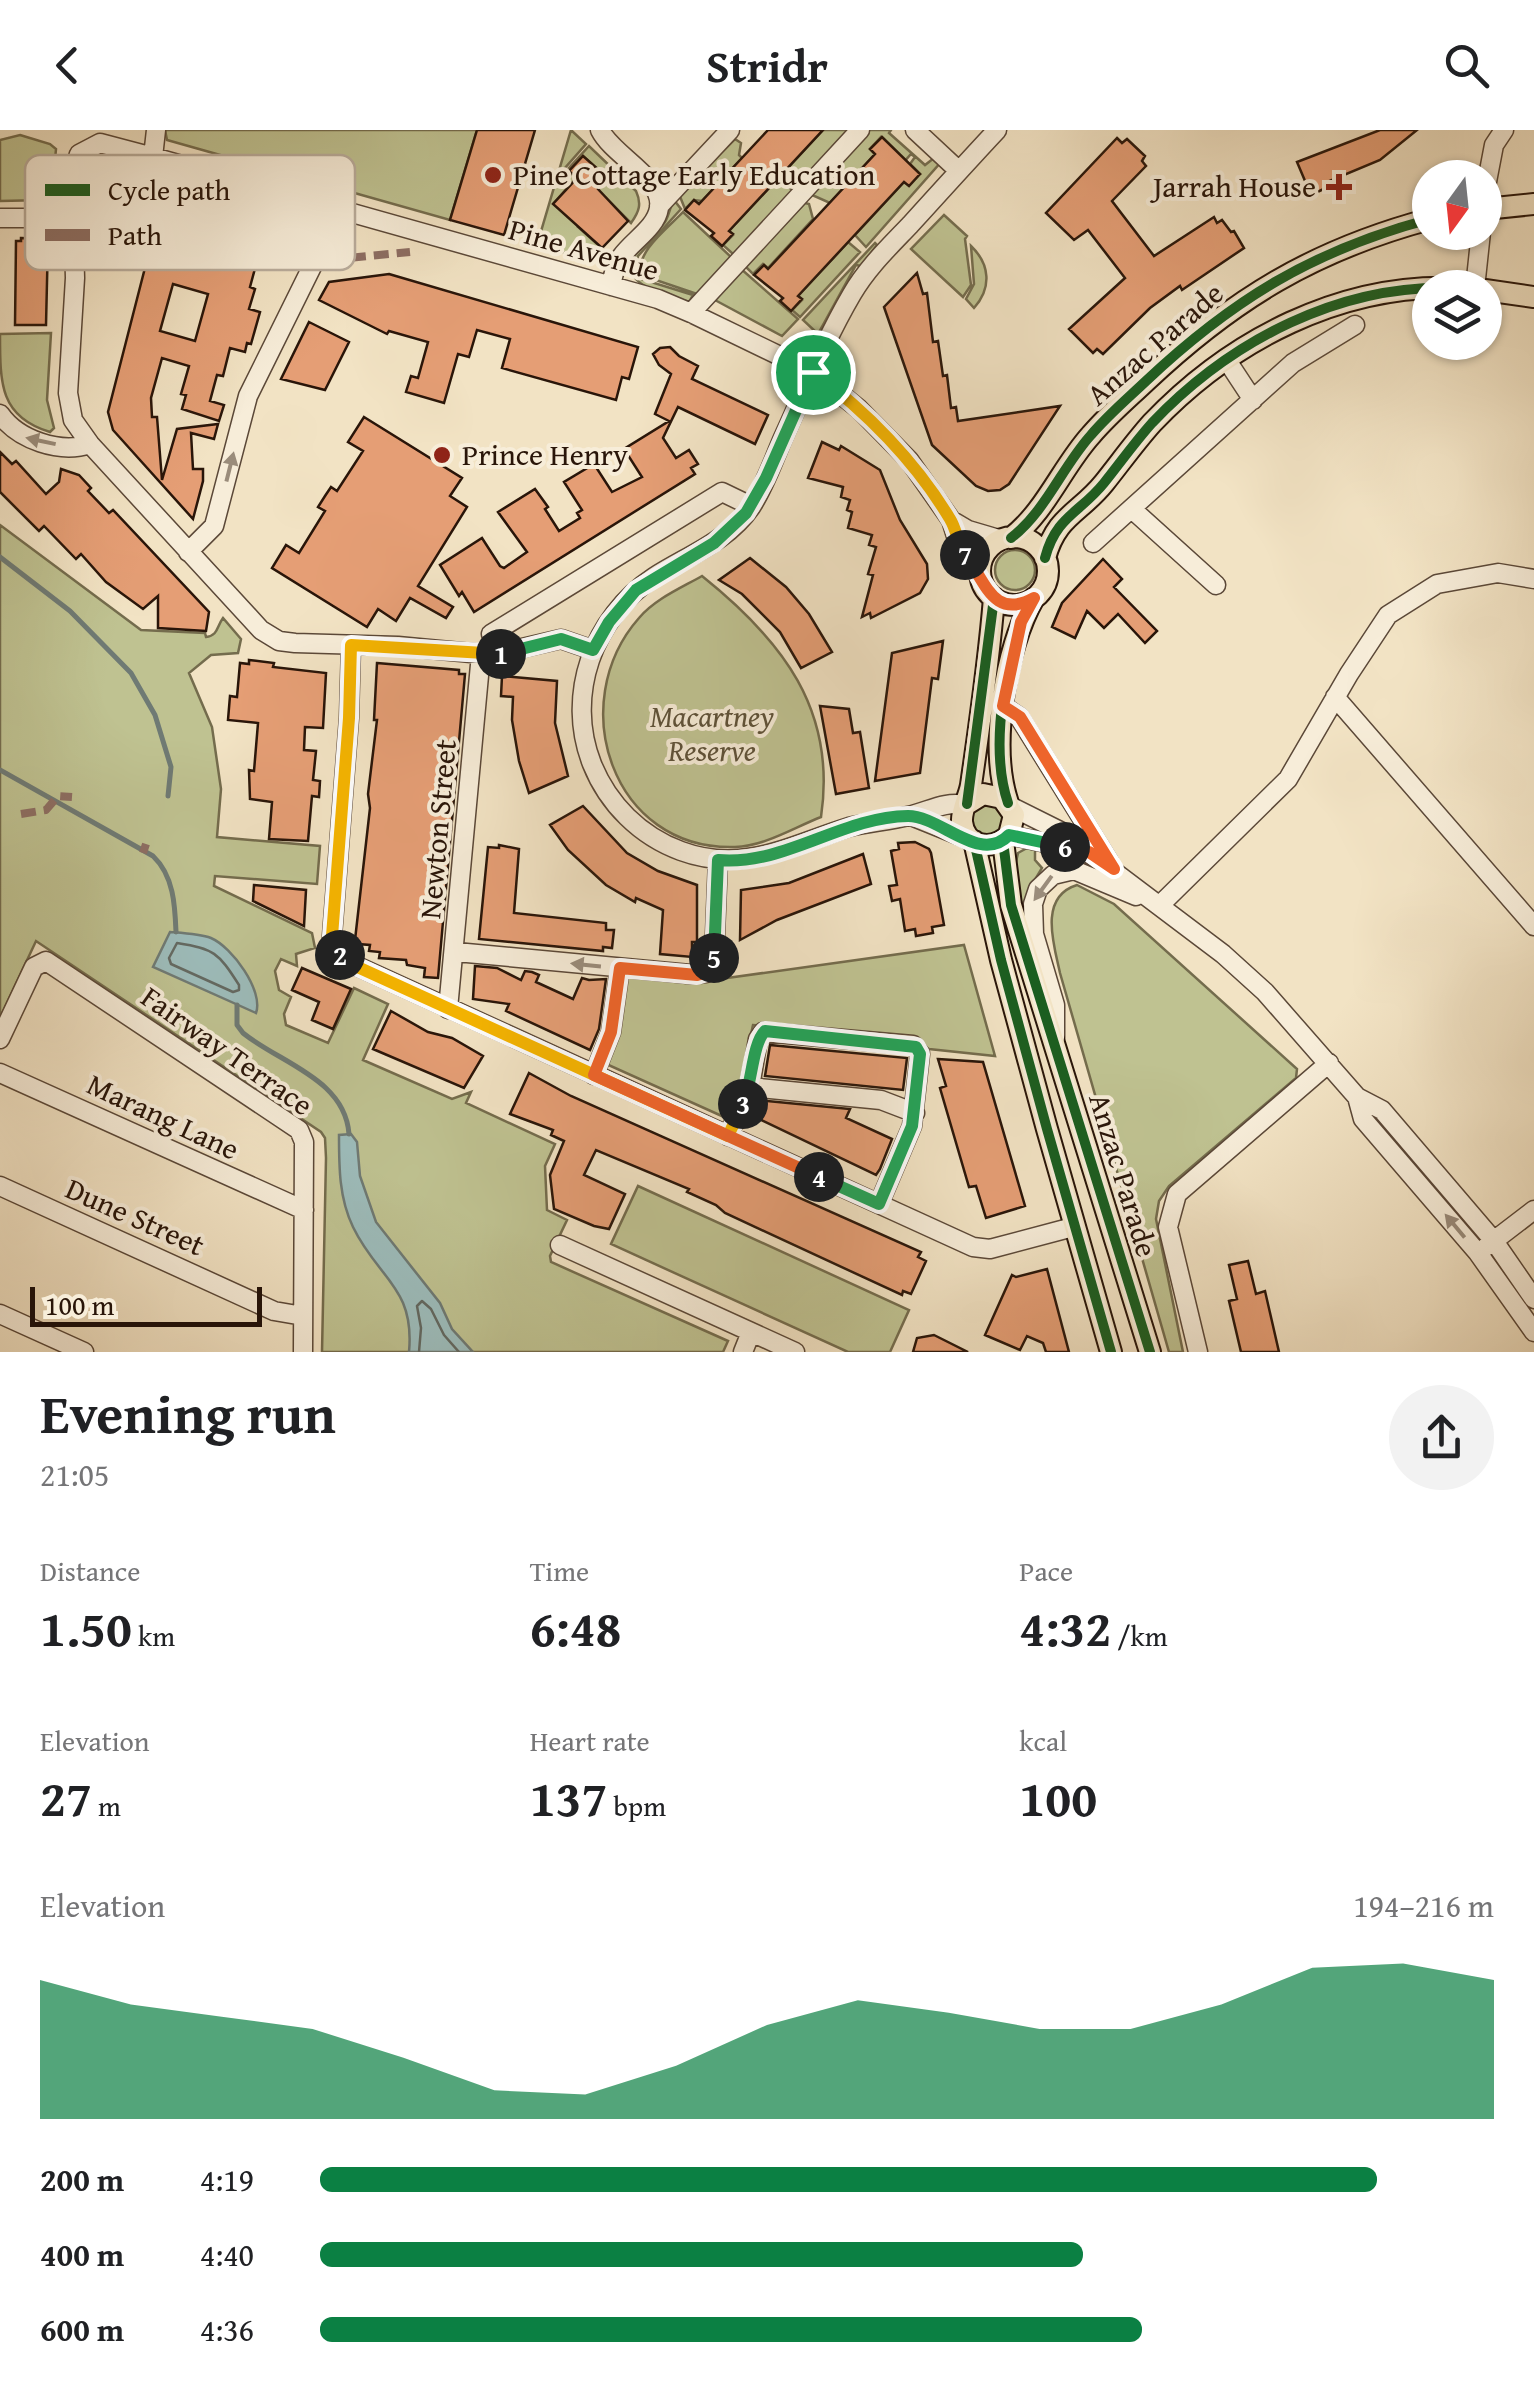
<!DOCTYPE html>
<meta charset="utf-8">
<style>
body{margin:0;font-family:"Gentium Book Plus",serif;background:#f2f2f2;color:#202124;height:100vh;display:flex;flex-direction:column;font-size:38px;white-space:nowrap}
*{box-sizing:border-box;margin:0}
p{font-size:32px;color:#757577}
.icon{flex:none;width:55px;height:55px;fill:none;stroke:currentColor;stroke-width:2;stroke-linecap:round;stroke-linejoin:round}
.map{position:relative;height:1222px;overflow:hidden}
.drawer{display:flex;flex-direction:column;background:#fff;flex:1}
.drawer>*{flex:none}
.needle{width:65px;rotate:195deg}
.buttons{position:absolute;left:1412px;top:30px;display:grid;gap:20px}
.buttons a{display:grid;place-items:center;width:90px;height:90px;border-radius:50%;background:#fff;box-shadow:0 2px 8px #0004;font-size:50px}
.scale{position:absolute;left:30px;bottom:25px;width:232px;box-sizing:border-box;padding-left:10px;border:5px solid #291509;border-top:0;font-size:28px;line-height:35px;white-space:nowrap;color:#291509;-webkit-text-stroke:8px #f7edd9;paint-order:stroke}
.pin{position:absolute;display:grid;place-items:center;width:85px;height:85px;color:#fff;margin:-42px;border:5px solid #fff;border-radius:50%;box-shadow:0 2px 10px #0007}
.km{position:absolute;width:50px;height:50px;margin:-25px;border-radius:50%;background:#222;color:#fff;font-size:28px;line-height:50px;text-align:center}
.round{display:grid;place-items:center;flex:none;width:105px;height:105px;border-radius:52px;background:#f2f2f2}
.head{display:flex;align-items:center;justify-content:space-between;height:170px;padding:0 40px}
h1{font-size:55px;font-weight:800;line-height:75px}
.metrics{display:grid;grid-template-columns:repeat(3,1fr);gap:15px;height:170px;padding:10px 40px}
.metrics div{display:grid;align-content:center}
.metrics b{font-size:50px;font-weight:800}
.metrics small{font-size:28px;font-weight:400}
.metrics p{font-size:28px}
.chart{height:280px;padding:20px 40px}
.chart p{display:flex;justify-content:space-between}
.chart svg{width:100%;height:180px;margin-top:10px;fill:#0b8043;opacity:.7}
ul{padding:0 40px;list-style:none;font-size:32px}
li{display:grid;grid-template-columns:160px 120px 1fr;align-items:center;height:75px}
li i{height:25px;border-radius:12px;background:#0b8043}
header{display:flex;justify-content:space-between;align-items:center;height:130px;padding:0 40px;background:#fff;font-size:45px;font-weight:800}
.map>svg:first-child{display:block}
.green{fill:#bfc291;stroke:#746c4d;stroke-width:2.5}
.water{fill:#9dbdbc;stroke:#6f7a74;stroke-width:2.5}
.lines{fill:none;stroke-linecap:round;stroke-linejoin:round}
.shore{stroke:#636962;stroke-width:2.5}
.stream{stroke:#6f7a74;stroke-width:5}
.building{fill:#e59e75;stroke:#291509;stroke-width:2.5;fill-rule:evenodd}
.minor-casing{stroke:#5b4838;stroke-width:21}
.major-casing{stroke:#291509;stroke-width:24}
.minor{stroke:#f7edd9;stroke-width:18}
.major{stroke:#f2e3c4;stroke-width:20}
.quiet{stroke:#8d6e63;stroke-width:8;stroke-dasharray:15 8;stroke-linecap:butt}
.cycleway-casing{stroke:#f7edd9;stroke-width:16}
.cycleway{stroke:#1b5e20;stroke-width:10}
.oneway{fill:#9a8c7b}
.split-1-casing{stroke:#fff;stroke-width:20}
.split-2-casing{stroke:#fff;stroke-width:20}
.split-3-casing{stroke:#fff;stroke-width:20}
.split-4-casing{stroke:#fff;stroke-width:20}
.split-5-casing{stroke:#fff;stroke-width:20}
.split-6-casing{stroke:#fff;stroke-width:20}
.split-7-casing{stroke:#fff;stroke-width:20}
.split-8-casing{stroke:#fff;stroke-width:20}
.split-1{stroke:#22a559;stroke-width:12}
.split-2{stroke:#f5b400;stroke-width:12}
.split-3{stroke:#f5b400;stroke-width:12}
.split-4{stroke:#22a559;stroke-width:12}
.split-5{stroke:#f0652b;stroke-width:12}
.split-6{stroke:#22a559;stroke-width:12}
.split-7{stroke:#f0652b;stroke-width:12}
.split-8{stroke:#f5b400;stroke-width:12}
.poi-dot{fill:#8f2418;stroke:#f7edd9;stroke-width:4}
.labels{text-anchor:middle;stroke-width:8;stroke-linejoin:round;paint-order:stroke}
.poi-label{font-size:30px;fill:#291509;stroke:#f7edd9;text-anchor:start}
.street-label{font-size:30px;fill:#291509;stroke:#f7edd9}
.park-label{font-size:30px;font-style:italic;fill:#5e5239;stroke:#f7edd9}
.key{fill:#f7edd9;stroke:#b9ac9b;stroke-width:2.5}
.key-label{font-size:28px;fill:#291509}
</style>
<header><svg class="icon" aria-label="back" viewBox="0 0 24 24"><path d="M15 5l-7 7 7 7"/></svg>Stridr<svg class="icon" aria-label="search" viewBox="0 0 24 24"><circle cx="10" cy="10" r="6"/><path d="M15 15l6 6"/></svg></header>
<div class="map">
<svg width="1534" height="1222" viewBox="0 0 1534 1222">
<rect width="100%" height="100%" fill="#f2e3c4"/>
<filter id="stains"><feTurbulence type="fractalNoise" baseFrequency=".002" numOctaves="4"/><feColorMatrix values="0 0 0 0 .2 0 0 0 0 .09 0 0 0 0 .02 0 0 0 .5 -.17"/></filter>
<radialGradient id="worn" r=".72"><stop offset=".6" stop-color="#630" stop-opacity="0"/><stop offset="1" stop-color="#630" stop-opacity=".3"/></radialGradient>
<path class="green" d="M165,0H477L450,90L167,10Z
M571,0L586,14L565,38L576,48L553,74L607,48L583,26L567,40L589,16L636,61C642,74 639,82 631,93L606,68L578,97L604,120L594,131L537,115Z
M823,0H852L801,53L785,41Z
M869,0H891L889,3L925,35L934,28L941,32L866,117L855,105L904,52L920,44L910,34L915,27L911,24L903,33L881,7L870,19L875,24L830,73L812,65L813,59Z
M20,5L50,14L56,19L52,61L46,70L0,71V10Z
M735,9L741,13L739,25L742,28L702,71L694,70L685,79L679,64Z
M779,47L793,61L737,124H733L723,115L733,105L729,101Z
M674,70L681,79L638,126L635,141L638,148L693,165L689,172C668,165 613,155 637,122C645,111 657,103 665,92C669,85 670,77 674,70Z
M805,73L809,74L813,89L768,138L763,134L753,144L745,136Z
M683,82L731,127L700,165L641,145C635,122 668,98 683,82Z
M944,85L967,106L965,109L971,155L963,167L911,119Z
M848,112L860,122L800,187L792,180L802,170L798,166Z
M875,113L877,115L861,136L856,135L818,204L803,190Z
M971,116C990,134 992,158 974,178L966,169L974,154Z
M740,138L798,189L782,206L713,169Z
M51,203L47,270L54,298L50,302C0,287 0,254 0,204Z
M0,395L141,500L205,503L206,507C218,506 217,496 223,488L241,509L238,523L211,525L189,543L212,597L221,659L217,707L320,716L317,754L215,746L214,756L312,803L315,818L296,824L297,836L281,829L275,841L279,860L291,867L284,884L286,895L328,913L354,858L388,874L363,930L452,969L471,962L466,973L555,1014L545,1036L547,1080L567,1090L550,1126L551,1132L728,1211L723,1222H322L326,1028L325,1008L321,1002L36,811L0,888Z
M995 440a20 20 0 1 1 40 0a20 20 0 1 1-40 0Z
M702,446C782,510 837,580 821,687C793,698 765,716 735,717C612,721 564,573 639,488C655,469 681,458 702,446Z
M987,669L1007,684L999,707H976L967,686Z
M1027,718L1035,720V730L1042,738L1033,753L1026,781C1015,764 1012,742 1018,723Z
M1077,755L1114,774L1297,939L1296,948L1169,1056L1159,1071L1156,1089L1183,1222H1169L1060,843C1054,815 1038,767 1077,755Z
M964,815L995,926L929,919L908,906L753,895L741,949L724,987L604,933L624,846L685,853H702L714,847L720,849Z
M638,1056L909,1180L890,1222H848L611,1114Z"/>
<path class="water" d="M170,802C182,803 200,804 211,808C232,817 264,861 256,883L153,837Z
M351,1004L357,1012L360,1046L376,1092L440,1173L452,1199L473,1222H409C415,1157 378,1149 353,1097C339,1068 339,1037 339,1005Z"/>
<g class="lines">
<path class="shore" d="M177,813C214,819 218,822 239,855V860L233,862L171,834L169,828Z
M419,1222L421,1198L417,1176L422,1171L431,1179L444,1205L459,1222"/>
<path class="stream" d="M0,427L70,481L131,543L155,585L171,637L168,666
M0,640L153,726C174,746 175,776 176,802
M237,875V895L243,903C280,933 345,949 349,1004"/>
</g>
<path class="building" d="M477,0H535L504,105L450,90Z
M768,0H823L729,101L733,104L722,116L711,106L714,103L685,80L694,70L699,74Z
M1380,0H1417L1380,30L1327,52L1328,57L1311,65L1297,32Z
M882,7L920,44L909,56L904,52L798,166L802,169L791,181L780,171L783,168L754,145L764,135L768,139L875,24L870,19Z
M1117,8L1122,13L1127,9L1145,26L1142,31L1146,36L1112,71L1154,126L1214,87L1217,93L1222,90L1231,102L1234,101L1244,118L1182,160L1180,156L1150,178L1103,224L1097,219L1093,223L1069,199L1125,148L1088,100L1074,110L1046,83Z
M583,26L608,48L598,59L628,91L602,118L553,74L577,48L569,41Z
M168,62L184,66L182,71L205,77L206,72L251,85L250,89L273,96L274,92L290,96L279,137L257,131L250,157L255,159L249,179L260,182L251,214L247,213L245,222L230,218L223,246L217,245L210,271L224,275L219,291L182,279L186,265L181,264L189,236L162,228L151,268L152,287H157L162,350L177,299L218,294L214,309L191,303L193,339H203V351L193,389L113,300L108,282L147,130L177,138L185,110L157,102ZM173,154L208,164L195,211L160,201Z
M21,108L48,109L46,195H15L16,111H21Z
M917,143L923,164L927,163L933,212L938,211L943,246L947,245L951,278L956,277L958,291L1060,276L1009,354L1000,360L988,361L976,356L932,315L884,177Z
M389,144L638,217L629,249L622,247L616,270L502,238L510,209L477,200L469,227L458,224L444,273L406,262L411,246L418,248L428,212L389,201L387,204L319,170L329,152Z
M309,192L349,212L325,260L281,249Z
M670,217L679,226L698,236L692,249L768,285L755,314L678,277L663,308L676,328L689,320L698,334L691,338L695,344L474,482L462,462L459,466L440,435L482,408L500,436L504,438L527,422L498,382L535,359L548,377L545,379L559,401L580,388L577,383L582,380L564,352L594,334L612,362L642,347L624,319L669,291L655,284L671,244L659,235L653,224L660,218Z
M364,287L462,348L450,366L467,377L418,456L453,477L446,488L410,468L396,491L378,479L367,497L272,438L286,415L299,423L325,381L318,377L325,366L331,357L337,361L363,321L348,312Z
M822,312L839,320L841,316L880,340L900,390L927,434L928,449L920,463L871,488L870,483L862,487L873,445L868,444L876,417L869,415L872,405L848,398L852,382L847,380L850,370L841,367L843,357L808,348Z
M0,322L12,334L16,331L46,364L59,352L61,339L79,345L91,358L88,361L109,383L113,380L209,482L206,501L158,498V466L143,479L106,452L81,424L76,429L44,396L39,401L0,362Z
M750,428L786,457L809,484L832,522L801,538L780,502L742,464L719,450Z
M1103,429L1122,449L1114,457L1157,501L1145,513L1118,484L1104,498L1087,481L1075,508L1052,497L1062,473Z
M943,511L938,549L932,548L920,643L875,651L892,523Z
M249,530L274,533L273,537L326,543L323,598L305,597L304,620L316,621L313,650L320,651L319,667L312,666L308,711L269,709L272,672L250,669L249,640L254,641L258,593L228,590L230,566L237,567L240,533L249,534Z
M377,533L459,540V544H465L438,848L424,847L425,838L407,835L406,830L379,828L380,822L369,821L370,815L358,814V811L355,810L370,678L368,664L377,590H374Z
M502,546L557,551L555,593L568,646L529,663L519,631L512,590L513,567L501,566Z
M820,576L849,579L853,603L860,602L869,658L836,664Z
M583,676L627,723L658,741L697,755V812H692V827L660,824L663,780L636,768L635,772L606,755L568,720L550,695Z
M915,712L929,719L931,723L944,795L932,797L933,803L916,806L915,799L905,801L900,769L892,771L889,756L897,755L891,721L899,719L898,713Z
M499,715L519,719L514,783L606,793V800H614L612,818L603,817V821L479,809L488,717L499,718Z
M863,724L871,754L777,790L740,810L741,760L789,753Z
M254,755L306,760L304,796L253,771Z
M475,836L497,838L521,850L525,841L532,842L539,845L536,852L573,869L582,848L589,850L606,849L599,899L590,920L506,881L509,874L473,869Z
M302,838L351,859L333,899L312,890L319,872L292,860Z
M391,881L428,902L452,908L483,926L464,958L373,919Z
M770,915L907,928L903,960L765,946Z
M938,929L983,932L1025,1076L986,1088L976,1056L969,1057L940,958L946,956Z
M529,943L571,966L921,1122L918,1127L926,1131L911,1164L903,1161L902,1165L725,1083L716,1075L687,1062L689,1059L596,1020L584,1045L625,1064L609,1099L594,1096L554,1079L550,1045L564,1011L551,1005L553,1000L510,984Z
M758,970L850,979L846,988L892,1009L880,1039L876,1045L751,985Z
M1248,1131L1256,1164L1265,1161L1279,1222H1241L1229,1171L1237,1169L1229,1135Z
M1047,1139L1069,1222H1046L1043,1213L1027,1206L1020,1220L985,1205L1012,1145L1016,1147Z
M934,1205L968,1222H913L917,1208Z"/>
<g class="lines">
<g class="minor-casing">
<path id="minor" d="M600,0C613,26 664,48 659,78C656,98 632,111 621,127C615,135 613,146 611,156
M915,0L959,41
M153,27L156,0
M1485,62L1494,15L1504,0
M659,76L730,0
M0,88H73
M1475,158L1481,102
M691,183L860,0
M1226,229L1253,270
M0,284C18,310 60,324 90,314
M1133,380L1216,455
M951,390L959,416L980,442
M1093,413L1293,233L1355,195
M188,422L214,396L248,266L340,80
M491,504L722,362L751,376
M351,515L349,588L332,806L336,819L346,831L973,1117L990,1119L1073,1097
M593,520L561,509L492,525L398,516L295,513L279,511L261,500L90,314L73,290L68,263L75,148L72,47L79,24L100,13L153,27L658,169L691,183L813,242L859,279L909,330L951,390L968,400L1002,410
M1335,567L1534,796
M1003,576L1019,587L1109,732
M966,675C943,671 930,681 908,686C889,691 869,692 849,697C791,715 743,744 681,721C640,706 608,674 592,634C565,566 593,487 654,447C688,425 727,412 751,377C765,356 773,331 783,308C805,260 825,210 852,164C867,138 889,117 910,95C939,63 968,31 997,0
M1010,676L1060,701L1223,824L1265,862L1357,967L1382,980L1494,1111L1534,1169
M911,686L973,711
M1009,705L1084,721
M1160,775L1288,649L1349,544L1388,485L1437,454L1498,443L1534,449
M456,822L690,844L706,843L714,830L718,730
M448,879L481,524
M1055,908V875L1034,804L1033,774L1038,759L1053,745L1074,740L1136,766
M0,909L34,837L46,831L299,1000L304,1012L303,1222
M0,943L304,1080
M594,945L611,902L620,838
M750,957L881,970L915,983
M1357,967L1363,989L1478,1123L1534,1202
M728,1006L750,957L758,909L763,902L913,915L920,924L912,996L879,1074
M0,1056L274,1181L303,1186
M560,1115L795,1222
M1487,1116L1534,1080
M0,1184L84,1222
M743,1222L751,1202
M1198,1222L1168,1097L1177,1064L1329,933"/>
</g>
<g class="major-casing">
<path id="major" d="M1485,79L1534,74
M1485,160L1534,167
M980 441a34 34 0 1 1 68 0a34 34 0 1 1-68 0Z
M1011,408C1046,381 1062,337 1091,305C1108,285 1127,269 1146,251C1233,169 1314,120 1430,89
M1045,428C1056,386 1080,383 1104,353C1120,333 1135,312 1152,293C1231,210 1341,153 1457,158
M1008,673C989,617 1005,518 1034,468
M967,674L983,664L1002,668L1014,685L1009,705C993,721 965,718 962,692C961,680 969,667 971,655C980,593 989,530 994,468
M974,711L1001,830L1047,999L1111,1222
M1003,711L1011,775L1150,1222"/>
</g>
<use href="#minor" class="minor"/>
<use href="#major" class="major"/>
<path class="quiet" d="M328,130L410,122
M21,684L46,680L58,666L72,667
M143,723L146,714"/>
<g class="cycleway-casing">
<path id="cycleway" d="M1011,408C1046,381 1062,337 1091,305C1108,285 1127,269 1146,251C1233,169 1314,120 1430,89
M1045,428C1056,386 1080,383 1104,353C1120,333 1135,312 1152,293C1231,210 1341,153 1457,158
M1008,673C989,617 1005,518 1034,468
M967,674L994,468
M974,711L1001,830L1047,999L1111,1222
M1003,711L1011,775L1150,1222"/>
</g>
<use href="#cycleway" class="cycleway"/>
</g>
<defs><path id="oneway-solid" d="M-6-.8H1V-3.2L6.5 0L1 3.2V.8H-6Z" transform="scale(2.5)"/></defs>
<g class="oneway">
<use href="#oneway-solid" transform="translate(41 311) rotate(-168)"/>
<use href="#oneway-solid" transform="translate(230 337) rotate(-76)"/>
<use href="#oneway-solid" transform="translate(1043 758) rotate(126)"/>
<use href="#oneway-solid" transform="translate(586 835) rotate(-174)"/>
<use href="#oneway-solid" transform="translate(1455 1096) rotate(-130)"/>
</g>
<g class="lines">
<g class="split-1-casing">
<path id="split-1" d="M501,524L561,509L593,520L609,492L636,460L714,413L746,383L766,348L813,242"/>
</g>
<g class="split-2-casing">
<path id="split-2" d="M340,825L332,806L349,588L351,515L501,524"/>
</g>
<g class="split-3-casing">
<path id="split-3" d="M340,825L351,834L728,1006L743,974"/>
</g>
<g class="split-4-casing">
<path id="split-4" d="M743,974C752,954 752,914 765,901L916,917L920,924L912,996L879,1074L819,1047"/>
</g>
<g class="split-5-casing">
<path id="split-5" d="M714,828L710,841L697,845L620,838L611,902L594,945L819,1047"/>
</g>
<g class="split-6-casing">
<path id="split-6" d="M714,828L718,730C785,736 841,687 908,686C941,686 980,735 1009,705L1065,717"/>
</g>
<g class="split-7-casing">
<path id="split-7" d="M965,425C985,449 992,491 1034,468L1021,492L1003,576L1020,587L1114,739L1089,722L1065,717"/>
</g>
<g class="split-8-casing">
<path id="split-8" d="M813,242C866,281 916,332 950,389C957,400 957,413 965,425"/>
</g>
<use href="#split-1" class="split-1"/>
<use href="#split-2" class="split-2"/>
<use href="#split-3" class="split-3"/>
<use href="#split-4" class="split-4"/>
<use href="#split-5" class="split-5"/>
<use href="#split-6" class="split-6"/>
<use href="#split-7" class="split-7"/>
<use href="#split-8" class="split-8"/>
</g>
<g class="poi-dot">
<circle cx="493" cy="45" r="10"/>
<path d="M1334 42h10v10h10v10h-10v10h-10v-10h-10v-10h10z"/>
<circle cx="442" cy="325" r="10"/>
</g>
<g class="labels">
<g class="poi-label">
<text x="513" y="55">Pine Cottage Early Education</text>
<text x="1316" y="67" text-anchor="end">Jarrah House</text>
<text x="462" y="335">Prince Henry</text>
</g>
<g class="street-label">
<text transform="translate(584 120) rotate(16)" y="10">Pine Avenue</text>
<text transform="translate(1155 214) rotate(-41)" y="10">Anzac Parade</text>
<text transform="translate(438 699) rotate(-85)" y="10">Newton Street</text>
<text transform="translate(227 921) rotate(35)" y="10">Fairway Terrace</text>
<text transform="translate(163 987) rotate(25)" y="10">Marang Lane</text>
<text transform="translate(1123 1045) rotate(73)" y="10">Anzac Parade</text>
<text transform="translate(135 1087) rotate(24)" y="10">Dune Street</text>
</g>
<g class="park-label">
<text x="712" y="597">Macartney<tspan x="712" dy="34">Reserve</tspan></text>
</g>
</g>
<rect x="25" y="25" width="330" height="115" rx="15" class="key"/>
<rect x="45" y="54" width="45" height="12" fill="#1b5e20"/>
<rect x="45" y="99" width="45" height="12" fill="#8d6e63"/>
<g class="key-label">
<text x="108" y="70">Cycle path</text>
<text x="108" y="115">Path</text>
</g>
<rect width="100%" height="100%" filter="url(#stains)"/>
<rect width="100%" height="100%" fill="url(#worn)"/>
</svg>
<div class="buttons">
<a><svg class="needle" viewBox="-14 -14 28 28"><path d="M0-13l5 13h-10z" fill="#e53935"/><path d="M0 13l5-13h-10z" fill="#757577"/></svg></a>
<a><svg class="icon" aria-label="layers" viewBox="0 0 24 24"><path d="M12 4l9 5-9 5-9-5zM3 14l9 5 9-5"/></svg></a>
</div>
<div class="scale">100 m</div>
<div class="pin" style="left:813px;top:242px;background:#1e9e55"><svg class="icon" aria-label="arrive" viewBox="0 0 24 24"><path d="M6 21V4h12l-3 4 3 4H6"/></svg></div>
<b class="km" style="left:501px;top:524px">1</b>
<b class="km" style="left:340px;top:825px">2</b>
<b class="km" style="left:743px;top:974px">3</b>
<b class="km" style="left:819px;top:1047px">4</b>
<b class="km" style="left:714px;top:828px">5</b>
<b class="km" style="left:1065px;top:717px">6</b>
<b class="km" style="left:965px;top:425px">7</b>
</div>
<section class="drawer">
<div class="head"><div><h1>Evening run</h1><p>21:05</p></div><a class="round"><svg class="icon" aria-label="share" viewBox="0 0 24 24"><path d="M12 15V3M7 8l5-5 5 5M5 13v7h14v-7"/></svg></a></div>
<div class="metrics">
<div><p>Distance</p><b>1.50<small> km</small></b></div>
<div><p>Time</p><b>6:48</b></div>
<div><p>Pace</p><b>4:32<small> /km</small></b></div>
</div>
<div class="metrics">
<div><p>Elevation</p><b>27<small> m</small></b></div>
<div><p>Heart rate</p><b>137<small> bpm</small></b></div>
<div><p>kcal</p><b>100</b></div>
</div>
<div class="chart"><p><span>Elevation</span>194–216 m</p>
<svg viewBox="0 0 160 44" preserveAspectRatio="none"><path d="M0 44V10L10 16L20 19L30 22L40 29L50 37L60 38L70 31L80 21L90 15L100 18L110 22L120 22L130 16L140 7L150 6L160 10V44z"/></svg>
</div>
<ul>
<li><b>200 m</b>4:19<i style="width:90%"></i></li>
<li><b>400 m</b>4:40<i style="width:65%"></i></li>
<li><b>600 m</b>4:36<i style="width:70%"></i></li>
</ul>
</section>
